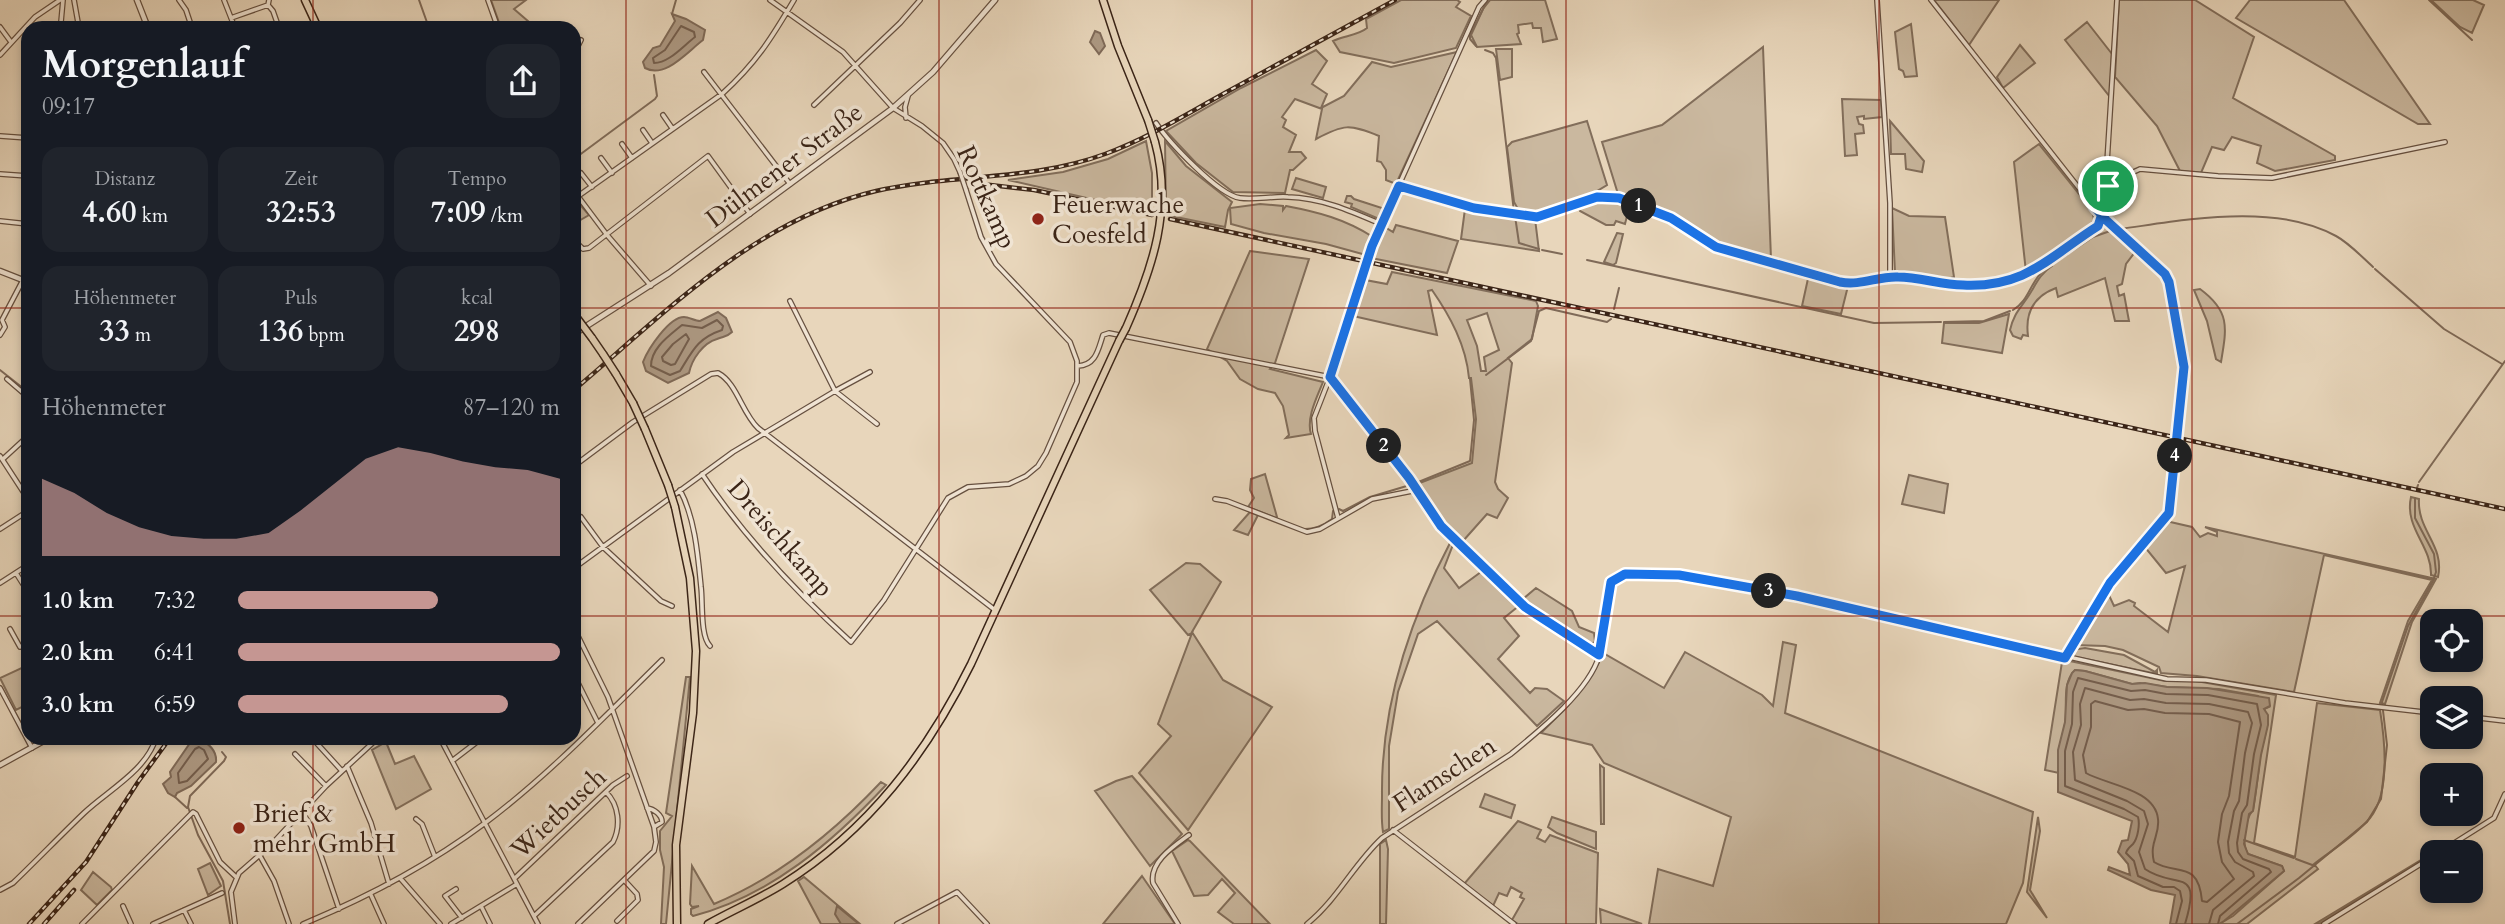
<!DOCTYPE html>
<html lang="de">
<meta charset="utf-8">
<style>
body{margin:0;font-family:Cardo,serif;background:#20242c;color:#f1f3f6;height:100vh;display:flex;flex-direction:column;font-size:26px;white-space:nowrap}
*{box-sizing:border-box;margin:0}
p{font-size:23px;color:#9ea1a6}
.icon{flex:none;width:38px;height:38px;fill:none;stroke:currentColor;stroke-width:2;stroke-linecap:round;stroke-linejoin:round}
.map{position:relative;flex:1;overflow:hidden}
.details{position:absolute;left:21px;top:21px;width:560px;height:724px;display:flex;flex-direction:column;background:#171b24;border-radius:21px;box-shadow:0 4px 10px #0003}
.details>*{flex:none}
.tools{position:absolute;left:2420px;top:609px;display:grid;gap:14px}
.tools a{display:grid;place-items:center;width:63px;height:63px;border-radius:14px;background:#171b24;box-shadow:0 4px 10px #0003;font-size:35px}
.pin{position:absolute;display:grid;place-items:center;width:60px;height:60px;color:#fff;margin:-30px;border:4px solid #fff;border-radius:50%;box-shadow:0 2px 7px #0007}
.km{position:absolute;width:35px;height:35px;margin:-18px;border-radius:50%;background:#222;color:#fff;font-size:19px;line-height:35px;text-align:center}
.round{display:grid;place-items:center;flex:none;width:74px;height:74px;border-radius:21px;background:#20242c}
.headline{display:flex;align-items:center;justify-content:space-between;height:119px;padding:0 21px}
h1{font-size:38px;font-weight:800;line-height:52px}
.stats{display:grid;grid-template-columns:repeat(3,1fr);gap:10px;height:119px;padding:7px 21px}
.stats div{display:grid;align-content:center;border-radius:18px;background:#20242c;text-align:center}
.stats b{font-size:30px;font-weight:800}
.stats small{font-size:19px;font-weight:400}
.stats p{font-size:19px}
.chart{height:196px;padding:14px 21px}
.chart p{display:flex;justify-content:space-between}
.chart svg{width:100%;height:126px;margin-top:7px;fill:#c59692;opacity:.7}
ul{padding:0 21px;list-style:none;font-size:23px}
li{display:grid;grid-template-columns:112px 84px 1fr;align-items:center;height:52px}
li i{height:18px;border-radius:9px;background:#c59692}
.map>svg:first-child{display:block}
.green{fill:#cab89f;stroke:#826e5b;stroke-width:2;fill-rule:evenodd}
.water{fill:#ad9983;stroke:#7f6a58;stroke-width:2}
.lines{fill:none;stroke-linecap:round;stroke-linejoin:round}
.shore{stroke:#745e4d;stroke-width:2}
.stream{stroke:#7f6a58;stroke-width:2}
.minor-casing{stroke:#665040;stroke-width:6}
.tertiary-casing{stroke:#665040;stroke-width:7}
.primary-casing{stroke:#3a2417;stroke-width:9}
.minor{stroke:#f0e4d3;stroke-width:3.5}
.tertiary{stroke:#f0e4d3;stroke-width:4.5}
.primary{stroke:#e8d6bb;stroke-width:6}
.rail-casing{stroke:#3a2417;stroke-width:4.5}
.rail{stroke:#f0e4d3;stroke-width:2;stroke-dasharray:5;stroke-linecap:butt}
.minor-bridge-casing{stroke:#665040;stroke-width:6;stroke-linecap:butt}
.primary-bridge-casing{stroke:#3a2417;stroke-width:9;stroke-linecap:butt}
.minor-bridge{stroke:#f0e4d3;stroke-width:3.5}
.primary-bridge{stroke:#e8d6bb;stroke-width:6}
.route-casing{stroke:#fff;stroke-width:14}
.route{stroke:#1a73e8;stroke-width:9}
.grid{fill:none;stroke:#8f2418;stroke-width:2;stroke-opacity:0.55}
.poi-dot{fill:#8f2418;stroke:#f0e4d3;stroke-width:2.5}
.labels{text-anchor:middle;stroke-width:7;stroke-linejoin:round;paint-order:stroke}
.street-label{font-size:26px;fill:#3a2417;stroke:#f0e4d3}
.poi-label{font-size:26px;fill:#3a2417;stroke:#f0e4d3;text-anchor:start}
</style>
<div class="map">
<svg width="2505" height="924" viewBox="0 0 2505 924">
<rect width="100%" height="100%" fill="#e8d6bb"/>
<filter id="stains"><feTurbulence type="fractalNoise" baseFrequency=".00286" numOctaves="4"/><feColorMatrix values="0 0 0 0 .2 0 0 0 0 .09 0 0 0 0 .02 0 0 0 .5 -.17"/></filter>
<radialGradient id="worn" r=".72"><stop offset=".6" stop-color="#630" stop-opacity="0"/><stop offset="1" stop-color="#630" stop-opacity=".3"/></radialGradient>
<path class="green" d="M491,0H526L514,9L536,28H501Z
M1401,0H1457L1460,2L1456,7L1471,16L1456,48L1394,63L1340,52L1333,41C1343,36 1359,35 1367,28L1366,19Z
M1490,0H1545L1557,39L1543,42L1541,28H1533L1532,23L1518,25L1519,33L1517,34L1521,44L1477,47L1471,35L1483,9Z
M1934,0H1999L1969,45Z
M2119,0H2195L2254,37L2233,98L2335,156V160L2275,171L2257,163L2261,146L2232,137L2224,150L2212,147L2201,173L2180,171L2157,126L2115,77Z
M2250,0H2344L2430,124H2418L2236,18Z
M2431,0H2473L2484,5L2472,33L2460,27Z
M2087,22L2112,54L2110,97L2065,40Z
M1911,24L1917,76L1905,77L1903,71L1899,69L1895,32Z
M2020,45L2035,63L2003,88L1997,77Z
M1763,47L1771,259L1714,243L1671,214L1618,194L1602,142L1662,125Z
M1496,49H1512V77L1500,80Z
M1316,50L1327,61L1312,84L1327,94L1321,108L1344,96L1372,62L1391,67L1457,52L1396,184L1386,180V170L1381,162L1377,161L1379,136C1349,124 1344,124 1316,139L1322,109L1295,99L1282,117L1286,120L1283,127L1296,135L1289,152H1301L1306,158L1293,170H1290L1285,193L1233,192L1196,163L1166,131L1241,88Z
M1842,99L1881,100L1882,117L1864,119V116L1857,117L1859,124L1863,125L1864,133L1855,134L1857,155L1845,156Z
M1587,121L1607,185L1587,197L1537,214L1519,211L1514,202L1507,147L1512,142Z
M1890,121L1924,161L1922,172L1906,169L1905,154H1891Z
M1146,141L1152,173V213L1008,180L1063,172L1108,159Z
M1165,141L1186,166L1232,202L1228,210L1225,227L1166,215Z
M2039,144L2092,210L2095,224L2026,272L2014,162Z
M1296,178L1326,187L1323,198L1292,189Z
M1347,196H1351L1354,199L1385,209L1379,219L1351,207L1352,204L1345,202Z
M1607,199L1630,204L1625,224L1616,221L1614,225H1606L1580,211L1578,206Z
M576,200L589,215L577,222L574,217V202Z
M1260,204L1283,206V210L1286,206C1318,212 1345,219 1373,237L1366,255L1326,244L1264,233L1231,224L1230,208Z
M1892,208L1909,216L1945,217L1954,277L1944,280L1895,273Z
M1465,209L1535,219L1539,251L1461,239Z
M1396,225L1458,241L1447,273L1371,258L1383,226L1393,232Z
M2103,226L2112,229L2111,231L2115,230L2152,265L2135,252L2126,264L2122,284L2117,286L2119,296L2124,294L2129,321H2115L2105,278L2058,297L2056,288C2034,296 2025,313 2028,336L2023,335L2021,339L2013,336L2010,330C2013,317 2017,312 2025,301C2035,288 2037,276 2052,266L2051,262Z
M1617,233L1623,234L1616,263L1613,265L1604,262Z
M1250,251L1309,259L1275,363L1270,369L1323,382C1317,397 1306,418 1311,434L1286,438L1289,435L1283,406L1275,393L1258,389L1240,379L1227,361L1207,349Z
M1392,272L1536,301L1538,306L1532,339L1508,358L1512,363L1495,482L1498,489L1508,498L1497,518L1487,514L1463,541L1442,522L1417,484L1472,463L1476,419L1471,378H1469C1466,345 1450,316 1432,290L1428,291L1437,335L1353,316L1365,280L1387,284ZM1487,313L1499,350L1484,357L1486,371H1481L1477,346L1467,320Z
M1809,274L1848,286L1841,314L1802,306Z
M2200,289C2230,311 2227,327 2221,362L2216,359L2207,321L2194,290Z
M2009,314L2002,353L1942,343L1944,323H1979Z
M1265,474L1277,517L1276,518L1248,507L1254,498L1250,490L1251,479Z
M1909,475L1948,484L1944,513L1902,504Z
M2411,497L2419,499C2417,531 2445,545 2438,577L2431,575C2432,546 2404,528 2411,497Z
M1250,512L1258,515L1248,535L1234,530Z
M2166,521L2192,527L2200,537L2208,533L2217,536V532L2205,527L2436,579L2412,622L2385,704L2380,703L2408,621L2432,580L2324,555L2294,692L2197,676L2161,673L2159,667L2123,650L2105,646L2074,645L2105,592L2108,593L2114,606L2129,600L2135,603L2134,606L2168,632L2185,566L2166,573L2144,546Z
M1451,541L1454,542L1444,568L1459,588L1485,569L1520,605L1504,618L1519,636L1498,659L1530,693L1535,688L1547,689L1564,701L1537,726L1437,621L1418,634L1398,692L1389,746V829L1383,832C1381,820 1382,807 1382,795C1381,706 1410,619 1451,541Z
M1186,563L1200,564L1221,582L1192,632L1223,680L1272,707L1188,830L1139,773L1171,736L1158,724L1192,633L1188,635L1150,590Z
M1536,588L1572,611L1579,627L1594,633L1595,642L1587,646L1530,608L1523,599Z
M1783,642L1796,645L1785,713L2033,812L2023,883L2006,924H1649L1658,869L1713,886L1731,817L1604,763L1592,745L1541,733C1565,709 1590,685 1603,653L1664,688L1685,652L1762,695L1773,706Z
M2085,648L2124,655L2155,672L2157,670V674L2071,656L2069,653L2071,650Z
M2065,660L2165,681H2196L2276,695L2254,843L2295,857L2317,703L2380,710C2385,741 2391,792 2370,818C2355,836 2332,850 2314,864L2318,869L2247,924H2219L2233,916L2284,871L2282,866L2248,854C2241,843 2245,820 2253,810C2256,793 2258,776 2260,758C2262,740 2272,725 2264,709L2269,707L2258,696L2219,689L2167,687L2140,683L2132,684L2085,671L2075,670C2061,684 2068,707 2065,724C2061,743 2056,752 2059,773L2045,770L2062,662Z
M28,665V704L16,710L0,678Z
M686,677H690L666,924H661L664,867L660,850V831L672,816L666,813Z
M386,742L395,764L414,756L431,789L396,809L372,750Z
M1600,765L1604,768V824H1601Z
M1132,776L1182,834L1150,866L1095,791L1116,781Z
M881,782L886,785C833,842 770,896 693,916L691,914V909L699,906L692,907L690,904L692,866L714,904C779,877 833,833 881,782Z
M1485,794L1515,805L1511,818L1480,807Z
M1552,817L1596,832V849L1557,833L1548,827Z
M2038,817L2040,831L2030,890L2047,918L2027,892Z
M1518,821L1541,830L1537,838L1545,842L1550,835L1598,853L1596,924H1518L1512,920L1524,899L1520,897L1522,893L1511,887L1507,896L1499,893L1493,906L1464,884Z
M1188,840L1190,841L1270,924H1234L1218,912L1235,893L1222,879L1208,895L1194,896L1172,851Z
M1386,840L1388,849L1386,924H1380V844Z
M2426,857L2427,858L2319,924H2315Z
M210,863L221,886L208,895L198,869Z
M93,872L111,887L112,890L97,905L81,890Z
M1142,876L1175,924H1103Z
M804,877L860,924H821L798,881Z
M1600,909L1642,924H1601Z"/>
<path class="water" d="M672,14L686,19L705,30L703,40C687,52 665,79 645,68L643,62L653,48L660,46L675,21Z
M1095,31L1100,33L1105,46L1099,54L1090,42Z
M718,312L726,318L732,332C727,337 724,336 717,339C703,343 692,359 689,373L668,383L646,371L643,362C648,349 669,317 684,317C689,317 695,321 700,321Z
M2075,670L2085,671L2132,684L2145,683L2167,687L2207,688L2269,698L2270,706L2264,709L2268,715V725L2261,755L2253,811L2249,814L2244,844L2248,854L2282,866L2284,871L2224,921L2219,924H2170L2175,895L2151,890L2108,870L2109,867L2130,875L2128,864L2118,852L2122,841L2128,840L2132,821L2058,792V750L2065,722L2067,685L2072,673Z
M199,740C209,743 217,751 216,762L191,786L177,793L175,797L168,793L163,784L171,777L170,772L190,743Z
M837,906L859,924H841L835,914Z"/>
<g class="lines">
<path class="shore" d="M681,26L694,32L695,37C683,46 669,63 654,63L653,58L665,50Z
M717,320L723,326L722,330C698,338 693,350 680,371L670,375L651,366C651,348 669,336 682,325L702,328Z
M686,334L689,339L675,364L671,365L663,361L662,357L673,344Z
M2095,701L2128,710L2144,709L2165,713L2209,714L2240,722L2229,796L2222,814L2218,842L2222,862L2234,879L2207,902L2202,901C2198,859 2176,876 2154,862C2149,842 2160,836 2158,819C2155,789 2107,785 2086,773L2083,755L2091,727V704Z
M199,747L204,750L208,759L187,781L179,783L178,773L195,749Z
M2176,924L2182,901L2180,891L2174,887H2163L2138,876L2134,861L2126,853C2127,849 2130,847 2133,844C2138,838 2140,824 2138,817L2124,809L2065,786V751L2072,724L2073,692L2078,678L2131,691L2145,690L2166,694L2208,695L2257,704L2261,725L2254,754L2247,805L2242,813L2237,843L2238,852L2243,859L2269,869L2271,872L2220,916L2218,924
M2185,924C2203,865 2175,890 2145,869L2139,852L2148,824L2144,811L2127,801L2075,780L2073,752L2081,725L2080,704L2085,688L2130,700L2144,699L2166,703L2209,704L2248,712L2252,723L2245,753L2239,801L2234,811L2228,842L2229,853L2235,862L2253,872L2254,876L2213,910L2209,924"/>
<path class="stream" d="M419,0L429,28
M2429,0L2472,40
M672,14L676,0
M1476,46L1470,39V35L1485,5L1490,0
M1485,50L1493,53L1496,58L1514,212
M574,159L655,99L657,96L654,75
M574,202L576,201
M2105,215L2117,226
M1515,216L1519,243L1539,249
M2120,229C2186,220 2274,202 2336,236C2349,243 2362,257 2373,267
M1542,250L1562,254
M1587,260L1874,323L1941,322
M2375,269L2444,329L2502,364
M1614,309L1619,288
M2013,310C2029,301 2030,282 2044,270L2093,237L2113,230
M1944,322L1984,321L2010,311
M0,370L28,392
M1486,375L1531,341L1539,311L1546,308L1607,322L1611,319
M2419,482L2505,361
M1416,483L1470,461L1474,420L1470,379
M2417,488L2418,485
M1339,509L1343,511L1370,497L1410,485
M1305,529C1315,529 1324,525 1332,519L1333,511
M222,752L226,757L224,761L190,796L188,807L198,835L223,881L230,924
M175,797L187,808
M2244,840L2294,858
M2296,859L2315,866
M2237,924L2299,878L2367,822L2381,799L2387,745L2382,702L2408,626L2433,581L2436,572L2434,554L2415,518V498"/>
<g class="minor-casing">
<path id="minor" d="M74,0L79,28
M179,0L186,10L192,28
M224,0L235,28
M488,0L498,28
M770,0L843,52L893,108L922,126L943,143L954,159L960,172
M1877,0L1890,203V276
M1931,0L2101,216L2164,274L2172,291L2184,367L2169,513L2110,583L2065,658
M268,5L273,11L279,28
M231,18L268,5L269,0
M61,22L63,0
M0,27L11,42
M574,54L581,40
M0,55L35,17L60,0
M704,72L790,184
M814,105L900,23L920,0
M663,115L672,128
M906,118L905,107L908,96
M1156,123C1168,141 1218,195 1240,198C1255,200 1272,196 1288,197C1322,198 1351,211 1381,224
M643,130L652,143
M0,136L28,138
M622,144L632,158
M601,158L612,173
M581,173L592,187
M0,174L28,176
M1399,186L1474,208L1537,217L1597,197L1619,198L1671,218L1716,247L1850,283L1881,280L1890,276L1921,278L1963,285L2008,281L2030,273L2098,226L2110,225
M574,191L607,235L651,286
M2105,195L2127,175L2140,169L2218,176L2272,178L2445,142
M574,199L722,94C756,63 771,39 794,0
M0,221L28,224
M2098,226L2105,195L2117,0
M574,240L583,249L589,248L708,156L750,214
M790,301L835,391L870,372
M0,335L5,327L2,320L23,280
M1078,366C1096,365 1098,350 1103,335L1109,333L1330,377L1409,478L1447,532L1529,610L1598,655
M7,379L28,397
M0,456L28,499
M3,459L28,436
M574,466L633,422L711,374L718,373C737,383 742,413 758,428L995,610
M702,474C744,537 795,591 851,642L884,600L948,498L968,487L1009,484L1026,476L1038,466L1046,453L1077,382V361L1070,342L996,264L981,237L966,190
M680,490C695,518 698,556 701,587C703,602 700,636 710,646
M1215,499L1227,501L1307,532L1320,529L1372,499L1417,490
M581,517L603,547L661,601L672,606
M1338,518L1315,431L1314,418L1330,377L1376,236L1479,7L1485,0
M0,529L28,511
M574,568L733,452L835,391L877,424
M16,573L28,592
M0,583L28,565
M27,615L28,617
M574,628L608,697L654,827L656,842L654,851L578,924
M10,629L20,647L28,643
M574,675L598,723
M0,688L32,748
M2471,717L2505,721
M312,738L342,771
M440,738L538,924
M295,754L326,786
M452,761L482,738
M347,766L371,823L389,884
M647,808C654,809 662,815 662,822L654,827
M302,812L311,826L339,909
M416,819L422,824L435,857
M1393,830L1514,924
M2440,852L2494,818L2505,794
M260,856L274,881L289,924
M400,878L440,924
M515,878L613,785L627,776
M456,889L445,896L462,918
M0,890L13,883C37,860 60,836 84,813C107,791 146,771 156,738
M371,895L384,924
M123,906L131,924
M481,906L490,924
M184,910L191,924
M534,916L613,842C621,826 619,805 606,792
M617,921L638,900L637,894L625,881
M82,924L193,812L196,814L220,862L236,877
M153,924L222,893
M235,924L231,892L239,873L270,846L326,786L378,738
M303,924C368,897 429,865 485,823C549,775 605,716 662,660
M451,924L517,884
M897,924L957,892L987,924
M1178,924L1153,883C1149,862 1174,846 1189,835
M1307,924C1337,900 1354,864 1382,838L1511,754C1539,731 1589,691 1599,656C1606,633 1603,608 1609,585L1615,577L1625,574L1679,575L1797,596L2167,679L2206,680L2345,703L2432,713
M2324,924L2432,857"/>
</g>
<g class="tertiary-casing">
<path id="tertiary" d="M137,0L148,28
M0,271L28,282
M574,334L669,273L893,108L933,72L995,0
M0,765L49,738"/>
</g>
<g class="primary-casing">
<path id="primary" d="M305,0L318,28
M1103,0L1118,46L1148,120
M1126,328C1153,267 1173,208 1155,142
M592,338L603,354
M616,374L633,403
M645,429L668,485
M675,507L690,578L696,651L693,713L676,845L677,924
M708,924C733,910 759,899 783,884C869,830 927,753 971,664L1119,341"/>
</g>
<use href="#minor" class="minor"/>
<use href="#tertiary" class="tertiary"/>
<use href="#primary" class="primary"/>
<g class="rail-casing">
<path id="rail" d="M982,184L1034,190L1152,215
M1170,219L2505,509
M574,390C665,313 756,219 876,191C951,174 1032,181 1105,154C1146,139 1185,115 1223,94C1280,63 1338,31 1395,0
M29,924L86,862L138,782L170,738
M44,924L74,890"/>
</g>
<use href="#rail" class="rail"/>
<g class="minor-bridge-casing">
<path id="minor-bridge" d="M960,172L966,190"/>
</g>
<g class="primary-bridge-casing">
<path id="primary-bridge" d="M1148,120L1155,142
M577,318L592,338
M1119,341L1126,328
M603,354L616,374
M633,403L645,429
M668,485L675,507"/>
</g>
<use href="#minor-bridge" class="minor-bridge"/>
<use href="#primary-bridge" class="primary-bridge"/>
</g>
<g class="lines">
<g class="route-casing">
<path id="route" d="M2108,186L2106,184C2105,198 2103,213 2098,226C2049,257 2026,288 1963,285C1941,285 1920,277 1898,277C1878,276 1861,286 1840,282L1716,247L1671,218L1619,198L1597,197L1537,217L1474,208L1399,186L1372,246L1330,377L1409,478L1441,526L1525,607L1599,655L1611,582L1625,574L1679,575L1797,596L2065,658L2110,583L2169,513L2184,367L2169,282L2165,274L2106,220L2094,206L2099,207C2105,201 2107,192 2114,186H2108"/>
</g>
<use href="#route" class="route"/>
</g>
<path class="grid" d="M313,0V28M626,0V924M939,0V924M1252,0V924M1566,0V924M1879,0V924M2192,0V924M0,308H28M574,308H2505M0,616H28M574,616H2505M313,738V924"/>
<g class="poi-dot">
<circle cx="1038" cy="219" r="7"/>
<circle cx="239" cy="828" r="7"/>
</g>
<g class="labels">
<g class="street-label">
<text transform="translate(784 165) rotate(-37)" y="9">Dülmener Straße</text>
<text transform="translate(987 197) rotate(66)" y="9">Rottkamp</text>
<text transform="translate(781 538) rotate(49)" y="9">Dreischkamp</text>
<text transform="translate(1444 774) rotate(-33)" y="9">Flamschen</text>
<text transform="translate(558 813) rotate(-43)" y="9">Wietbusch</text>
</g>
<g class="poi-label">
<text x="1052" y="213">Feuerwache<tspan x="1052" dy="30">Coesfeld</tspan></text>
<text x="253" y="822">Brief &amp;<tspan x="253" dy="30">mehr GmbH</tspan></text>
</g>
</g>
<rect width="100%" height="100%" filter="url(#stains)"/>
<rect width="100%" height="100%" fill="url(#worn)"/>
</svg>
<div class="tools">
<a><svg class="icon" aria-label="locate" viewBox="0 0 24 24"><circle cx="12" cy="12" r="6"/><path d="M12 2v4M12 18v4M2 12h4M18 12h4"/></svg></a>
<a><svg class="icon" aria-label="layers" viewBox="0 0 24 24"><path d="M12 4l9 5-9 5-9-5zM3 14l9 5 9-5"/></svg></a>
<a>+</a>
<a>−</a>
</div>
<div class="pin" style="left:2108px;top:186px;background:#1e9e55"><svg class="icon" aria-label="arrive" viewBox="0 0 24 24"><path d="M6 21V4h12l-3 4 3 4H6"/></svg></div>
<b class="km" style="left:1639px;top:206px">1</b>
<b class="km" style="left:1384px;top:446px">2</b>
<b class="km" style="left:1769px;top:591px">3</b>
<b class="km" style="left:2175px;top:456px">4</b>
<section class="details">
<div class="headline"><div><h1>Morgenlauf</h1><p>09:17</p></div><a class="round"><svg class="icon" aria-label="share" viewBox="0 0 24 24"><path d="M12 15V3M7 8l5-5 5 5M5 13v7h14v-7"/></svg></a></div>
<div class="stats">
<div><p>Distanz</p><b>4.60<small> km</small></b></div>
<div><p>Zeit</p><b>32:53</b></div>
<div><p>Tempo</p><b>7:09<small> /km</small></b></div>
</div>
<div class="stats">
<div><p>Höhenmeter</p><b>33<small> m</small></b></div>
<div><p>Puls</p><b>136<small> bpm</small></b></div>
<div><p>kcal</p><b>298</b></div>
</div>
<div class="chart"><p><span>Höhenmeter</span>87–120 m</p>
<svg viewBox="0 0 160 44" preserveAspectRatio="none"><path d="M0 44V17L10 22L20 29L30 34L40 37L50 38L60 38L70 36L80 28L90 19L100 10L110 6L120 8L130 11L140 13L150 14L160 17V44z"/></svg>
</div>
<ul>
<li><b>1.0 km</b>7:32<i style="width:62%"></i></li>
<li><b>2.0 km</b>6:41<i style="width:100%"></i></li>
<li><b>3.0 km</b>6:59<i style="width:84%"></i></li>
</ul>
</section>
</div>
